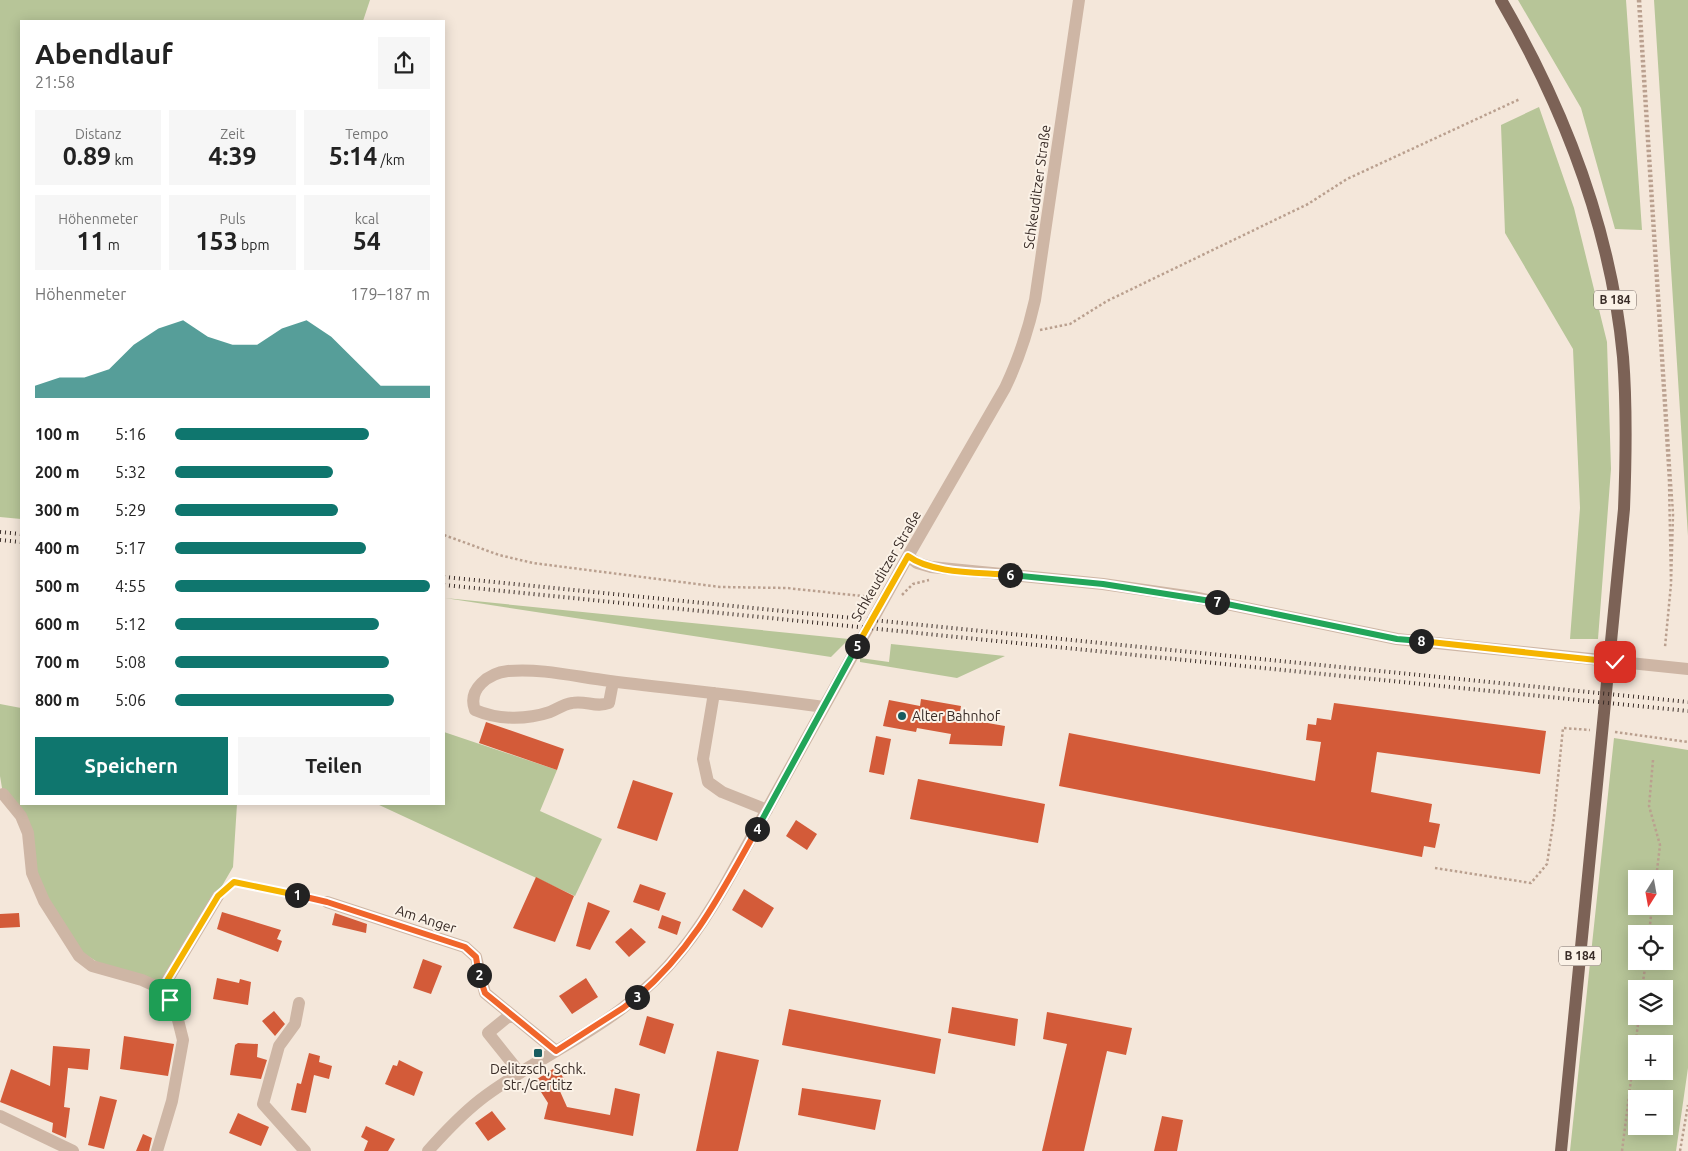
<!DOCTYPE html>
<html lang="de">
<meta charset="utf-8">
<style>
body{margin:0;font-family:Ubuntu,sans-serif;background:#f6f6f6;color:#222;height:100vh;display:flex;flex-direction:column;font-size:19px;white-space:nowrap}
*{box-sizing:border-box;margin:0}
p{font-size:16px;color:#767676}
.icon{flex:none;width:28px;height:28px;fill:none;stroke:currentColor;stroke-width:2;stroke-linecap:round;stroke-linejoin:round}
.map{position:relative;flex:1;overflow:hidden}
.drawer{position:absolute;left:20px;top:20px;width:425px;height:785px;display:flex;flex-direction:column;background:#fff;border-radius:0px;box-shadow:0 2px 12px #0003}
.drawer>*{flex:none}
.needle{width:32px;rotate:191deg}
.tools{position:absolute;left:1628px;top:870px;display:grid;gap:10px}
.tools a{display:grid;place-items:center;width:45px;height:45px;border-radius:0px;background:#fff;box-shadow:0 2px 12px #0003;font-size:25px}
.pin{position:absolute;display:grid;place-items:center;width:42px;height:42px;color:#fff;margin:-21px;border-radius:10px;box-shadow:0 2px 8px #0006}
.km{position:absolute;width:25px;height:25px;margin:-12px;border-radius:50%;background:#222;color:#fff;font-size:14px;line-height:25px;text-align:center}
.round{display:grid;place-items:center;flex:none;width:52px;height:52px;border-radius:0px;background:#f6f6f6}
.headline{display:flex;align-items:center;justify-content:space-between;height:85px;padding:0 15px}
h1{font-size:28px;font-weight:700;line-height:38px}
.stats{display:grid;grid-template-columns:repeat(3,1fr);gap:8px;height:85px;padding:5px 15px}
.stats div{display:grid;align-content:center;border-radius:0px;background:#f6f6f6;text-align:center}
.stats b{font-size:25px;font-weight:700}
.stats small{font-size:14px;font-weight:400}
.stats p{font-size:14px}
.chart{height:140px;padding:10px 15px}
.chart p{display:flex;justify-content:space-between}
.chart svg{width:100%;height:90px;margin-top:5px;fill:#0f766e;opacity:.7}
.cta{display:flex;gap:10px;margin-top:auto;padding:10px 15px}
.cta a{flex:1;height:58px;border-radius:0px;background:#0f766e;color:#fff;font-size:20px;font-weight:700;line-height:58px;text-align:center}
.cta a+a{background:#f6f6f6;color:#222}
ul{padding:0 15px;list-style:none;font-size:16px}
li{display:grid;grid-template-columns:80px 60px 1fr;align-items:center;height:38px}
li i{height:12px;border-radius:6px;background:#0f766e}
.map>svg:first-child{display:block}
.green{fill:#b7c598;fill-rule:evenodd}
.building{fill:#d35b39}
.lines{fill:none;stroke-linecap:round;stroke-linejoin:round}
.path{stroke:#baa08f;stroke-width:2.5;stroke-dasharray:2.5 2.5;stroke-linecap:butt}
.minor{stroke:#ceb6a5;stroke-width:12}
.major{stroke:#7c6256;stroke-width:12}
.rail{stroke:#392c27;stroke-width:4;stroke-dasharray:1 4;stroke-linecap:butt}
.split-1-casing{stroke:#fff;stroke-width:10}
.split-2-casing{stroke:#fff;stroke-width:10}
.split-3-casing{stroke:#fff;stroke-width:10}
.split-4-casing{stroke:#fff;stroke-width:10}
.split-5-casing{stroke:#fff;stroke-width:10}
.split-6-casing{stroke:#fff;stroke-width:10}
.split-7-casing{stroke:#fff;stroke-width:10}
.split-8-casing{stroke:#fff;stroke-width:10}
.split-9-casing{stroke:#fff;stroke-width:10}
.split-1{stroke:#f5b400;stroke-width:6}
.split-2{stroke:#f0652b;stroke-width:6}
.split-3{stroke:#f0652b;stroke-width:6}
.split-4{stroke:#f0652b;stroke-width:6}
.split-5{stroke:#22a559;stroke-width:6}
.split-6{stroke:#f5b400;stroke-width:6}
.split-7{stroke:#22a559;stroke-width:6}
.split-8{stroke:#22a559;stroke-width:6}
.split-9{stroke:#f5b400;stroke-width:6}
.poi-dot{fill:#185c5f;stroke:#fbf2e7;stroke-width:2}
.labels{text-anchor:middle;stroke-width:4;stroke-linejoin:round;paint-order:stroke}
.shield{fill:#fbf2e7;stroke:#736761;stroke-width:1}
.shield-label{font-size:12px;font-weight:bold;fill:#392c27}
.street-label{font-size:14px;fill:#392c27;stroke:#fbf2e7}
.poi-label{font-size:14px;fill:#392c27;stroke:#fbf2e7;text-anchor:start}
</style>
<div class="map">
<svg width="1688" height="1151" viewBox="0 0 1688 1151">
<rect width="100%" height="100%" fill="#f4e7da"/>
<path class="green" d="M0,0H370L363,21H21V519L0,517Z
M1518,0H1626L1642,230L1615,229L1581,108Z
M1654,0H1688V536L1685,490Z
M1539,107L1574,208L1607,342L1611,469L1598,639H1570L1580,508L1573,349L1505,233L1501,125Z
M445,598L849,639L831,657Z
M891,644L1005,656L957,678L860,662V658L889,662Z
M0,704L21,708V804H237L233,867L162,989L102,965L83,953L44,901L28,833L3,794L0,776Z
M444,732L557,770L540,811L602,839L575,896L377,804H444Z
M1614,738L1688,750V1068L1676,1151H1570ZM1636,879H1664V906H1636ZM1636,934H1664V961H1636ZM1636,989H1664V1016H1636ZM1636,1044H1664V1071H1636ZM1636,1099H1664V1126H1636Z"/>
<path class="building" d="M921,699L961,706L959,718L1005,726L1002,746L949,744L951,734L917,728L916,732L883,726L889,700L920,706Z
M1334,703L1546,731L1540,774L1377,752L1371,792L1432,804L1429,822L1440,824L1435,848L1424,846L1422,857L1059,786L1069,733L1315,781L1321,742L1306,740L1308,724L1316,725L1317,718L1331,720Z
M486,722L564,749L557,770L479,743Z
M876,736L891,739L884,775L869,772Z
M918,779L1045,804L1038,843L910,819Z
M633,780L673,793L657,841L617,828Z
M796,820L817,834L807,850L786,836Z
M536,877L574,896L555,942L513,928Z
M640,884L666,893L659,911L633,902Z
M744,889L774,908L762,928L732,910Z
M588,902L610,911L590,950L576,946Z
M222,912L281,930L277,939L282,941L278,952L217,929Z
M19,913L20,927L0,928V914Z
M335,913L367,924L366,933L332,925Z
M662,915L681,922L677,935L658,928Z
M631,928L646,942L629,957L615,942Z
M423,959L442,966L431,994L413,988Z
M217,978L239,983L240,979L251,982L248,1005L213,999Z
M586,978L598,997L572,1014L559,996Z
M952,1007L1018,1019L1015,1046L948,1033Z
M789,1009L941,1039L935,1074L782,1045Z
M274,1011L285,1024L275,1036L262,1021Z
M1047,1012L1132,1028L1126,1055L1107,1051L1084,1151H1042L1067,1044L1043,1039Z
M647,1016L674,1024L665,1054L639,1045Z
M124,1036L174,1044L168,1076L120,1069Z
M238,1043L258,1044L257,1057L267,1060L261,1079L230,1075L235,1045Z
M53,1046L90,1049L88,1070L68,1068L64,1107L70,1108L66,1138L52,1132L53,1123L0,1102L11,1069L50,1086Z
M717,1051L759,1060L738,1151H696Z
M309,1053L320,1056L319,1062L332,1066L329,1079L314,1075L306,1113L291,1110L297,1083L301,1084Z
M399,1060L423,1072L414,1096L385,1084L393,1065L397,1066Z
M556,1067L567,1083L559,1089L567,1107L610,1115L615,1088L640,1094L633,1136L544,1119L548,1103L534,1081Z
M802,1088L881,1100L875,1130L798,1115Z
M100,1096L117,1100L104,1149L88,1145Z
M492,1111L506,1129L488,1141L475,1123Z
M238,1113L269,1127L261,1146L229,1133Z
M1162,1116L1183,1120L1177,1151H1154Z
M366,1126L395,1139L388,1151H364L368,1141L361,1137Z
M143,1134L152,1138L149,1151H136Z"/>
<g class="lines">
<path class="path" d="M1638,0L1669,481L1671,583
M1640,0L1673,514L1671,584L1665,647
M1040,330L1070,324L1107,301L1308,204L1347,179L1520,99
M444,535L499,555L533,563L720,587L787,588L871,597
M902,595L913,584L929,580
M1615,732L1688,742
M1653,760L1649,806L1660,845L1656,879
M1435,868L1531,883L1547,864L1554,817L1563,728L1590,730
M227,888L235,883L315,899
M1649,934L1652,906
M1642,989L1646,961
M1622,1151L1639,1016
M1680,1151L1688,1105"/>
<path class="minor" d="M908,556L917,563L931,567L1103,584L1193,597L1397,639L1688,669
M613,682L609,703C596,708 585,700 572,703C564,704 557,709 550,712C526,720 498,720 475,710C467,689 489,673 508,671C542,668 577,677 610,681C682,690 753,697 824,707
M714,693L703,759L708,782L722,792L767,810
M3,794L21,816L28,833L32,873L44,901L79,956L92,966L142,980L162,989L176,1012L183,1040L172,1101L157,1151
M327,902L465,947L476,957L485,993L556,1051
M162,989L218,896
M299,1003L295,1024L279,1046L263,1104L305,1151
M510,1015L488,1033L520,1073
M0,1116L73,1151
M428,1151C444,1133 461,1115 480,1100C525,1065 579,1042 624,1007C669,972 697,934 725,885L908,556L1005,388C1019,359 1028,331 1035,300L1079,0"/>
<path class="major" d="M1501,0C1565,110 1611,229 1623,357C1627,407 1626,458 1624,509L1561,1151"/>
<path class="rail" d="M0,532L21,534
M0,540L21,542
M444,577L1688,702
M444,585L1688,711"/>
</g>
<g class="lines">
<g class="split-1-casing">
<path id="split-1" d="M170,1000L162,989L218,896L234,882L297,895"/>
</g>
<g class="split-2-casing">
<path id="split-2" d="M297,895L327,902L465,947L476,957L479,975"/>
</g>
<g class="split-3-casing">
<path id="split-3" d="M479,975L485,993L556,1051L623,1008L637,997"/>
</g>
<g class="split-4-casing">
<path id="split-4" d="M637,997C694,948 721,893 757,829"/>
</g>
<g class="split-5-casing">
<path id="split-5" d="M757,829L857,646"/>
</g>
<g class="split-6-casing">
<path id="split-6" d="M857,646L908,556C932,574 980,572 1010,575"/>
</g>
<g class="split-7-casing">
<path id="split-7" d="M1010,575L1103,584L1217,602"/>
</g>
<g class="split-8-casing">
<path id="split-8" d="M1217,602L1397,639L1421,641"/>
</g>
<g class="split-9-casing">
<path id="split-9" d="M1421,641L1615,662"/>
</g>
<use href="#split-1" class="split-1"/>
<use href="#split-2" class="split-2"/>
<use href="#split-3" class="split-3"/>
<use href="#split-4" class="split-4"/>
<use href="#split-5" class="split-5"/>
<use href="#split-6" class="split-6"/>
<use href="#split-7" class="split-7"/>
<use href="#split-8" class="split-8"/>
<use href="#split-9" class="split-9"/>
</g>
<g class="poi-dot">
<circle cx="902" cy="716" r="5"/>
<rect x="533" y="1048" width="10" height="10" rx="2.5"/>
</g>
<g class="labels">
<g class="shield">
<rect x="1594" y="290.5" width="42" height="19" rx="4"/>
<rect x="1559" y="946.5" width="42" height="19" rx="4"/>
</g>
<g class="shield-label">
<text x="1615" y="304">B 184</text>
<text x="1580" y="960">B 184</text>
</g>
<g class="street-label">
<text transform="translate(1037 187) rotate(-82)" y="5">Schkeuditzer Straße</text>
<text transform="translate(886 566) rotate(-60)" y="5">Schkeuditzer Straße</text>
<text transform="translate(426 919) rotate(18)" y="5">Am Anger</text>
</g>
<g class="poi-label">
<text x="912" y="721">Alter Bahnhof</text>
<text x="538" y="1074" text-anchor="middle">Delitzsch, Schk.<tspan x="538" dy="16">Str./Gertitz</tspan></text>
</g>
</g>
</svg>
<div class="tools">
<a><svg class="needle" viewBox="-14 -14 28 28"><path d="M0-13l5 13h-10z" fill="#e53935"/><path d="M0 13l5-13h-10z" fill="#767676"/></svg></a>
<a><svg class="icon" aria-label="locate" viewBox="0 0 24 24"><circle cx="12" cy="12" r="6"/><path d="M12 2v4M12 18v4M2 12h4M18 12h4"/></svg></a>
<a><svg class="icon" aria-label="layers" viewBox="0 0 24 24"><path d="M12 4l9 5-9 5-9-5zM3 14l9 5 9-5"/></svg></a>
<a>+</a>
<a>−</a>
</div>
<div class="pin" style="left:170px;top:1000px;background:#1e9e55"><svg class="icon" aria-label="arrive" viewBox="0 0 24 24"><path d="M6 21V4h12l-3 4 3 4H6"/></svg></div>
<div class="pin" style="left:1615px;top:662px;background:#d93025"><svg class="icon" aria-label="check" viewBox="0 0 24 24"><path d="M5 12l5 5 9-10"/></svg></div>
<b class="km" style="left:297px;top:895px">1</b>
<b class="km" style="left:479px;top:975px">2</b>
<b class="km" style="left:637px;top:997px">3</b>
<b class="km" style="left:757px;top:829px">4</b>
<b class="km" style="left:857px;top:646px">5</b>
<b class="km" style="left:1010px;top:575px">6</b>
<b class="km" style="left:1217px;top:602px">7</b>
<b class="km" style="left:1421px;top:641px">8</b>
<section class="drawer">
<div class="headline"><div><h1>Abendlauf</h1><p>21:58</p></div><a class="round"><svg class="icon" aria-label="share" viewBox="0 0 24 24"><path d="M12 15V3M7 8l5-5 5 5M5 13v7h14v-7"/></svg></a></div>
<div class="stats">
<div><p>Distanz</p><b>0.89<small> km</small></b></div>
<div><p>Zeit</p><b>4:39</b></div>
<div><p>Tempo</p><b>5:14<small> /km</small></b></div>
</div>
<div class="stats">
<div><p>Höhenmeter</p><b>11<small> m</small></b></div>
<div><p>Puls</p><b>153<small> bpm</small></b></div>
<div><p>kcal</p><b>54</b></div>
</div>
<div class="chart"><p><span>Höhenmeter</span>179–187 m</p>
<svg viewBox="0 0 160 44" preserveAspectRatio="none"><path d="M0 44V38L10 34L20 34L30 30L40 18L50 10L60 6L70 14L80 18L90 18L100 10L110 6L120 14L130 26L140 38L150 38L160 38V44z"/></svg>
</div>
<ul>
<li><b>100 m</b>5:16<i style="width:76%"></i></li>
<li><b>200 m</b>5:32<i style="width:62%"></i></li>
<li><b>300 m</b>5:29<i style="width:64%"></i></li>
<li><b>400 m</b>5:17<i style="width:75%"></i></li>
<li><b>500 m</b>4:55<i style="width:100%"></i></li>
<li><b>600 m</b>5:12<i style="width:80%"></i></li>
<li><b>700 m</b>5:08<i style="width:84%"></i></li>
<li><b>800 m</b>5:06<i style="width:86%"></i></li>
</ul>
<div class="cta"><a>Speichern</a><a>Teilen</a></div>
</section>
</div>
